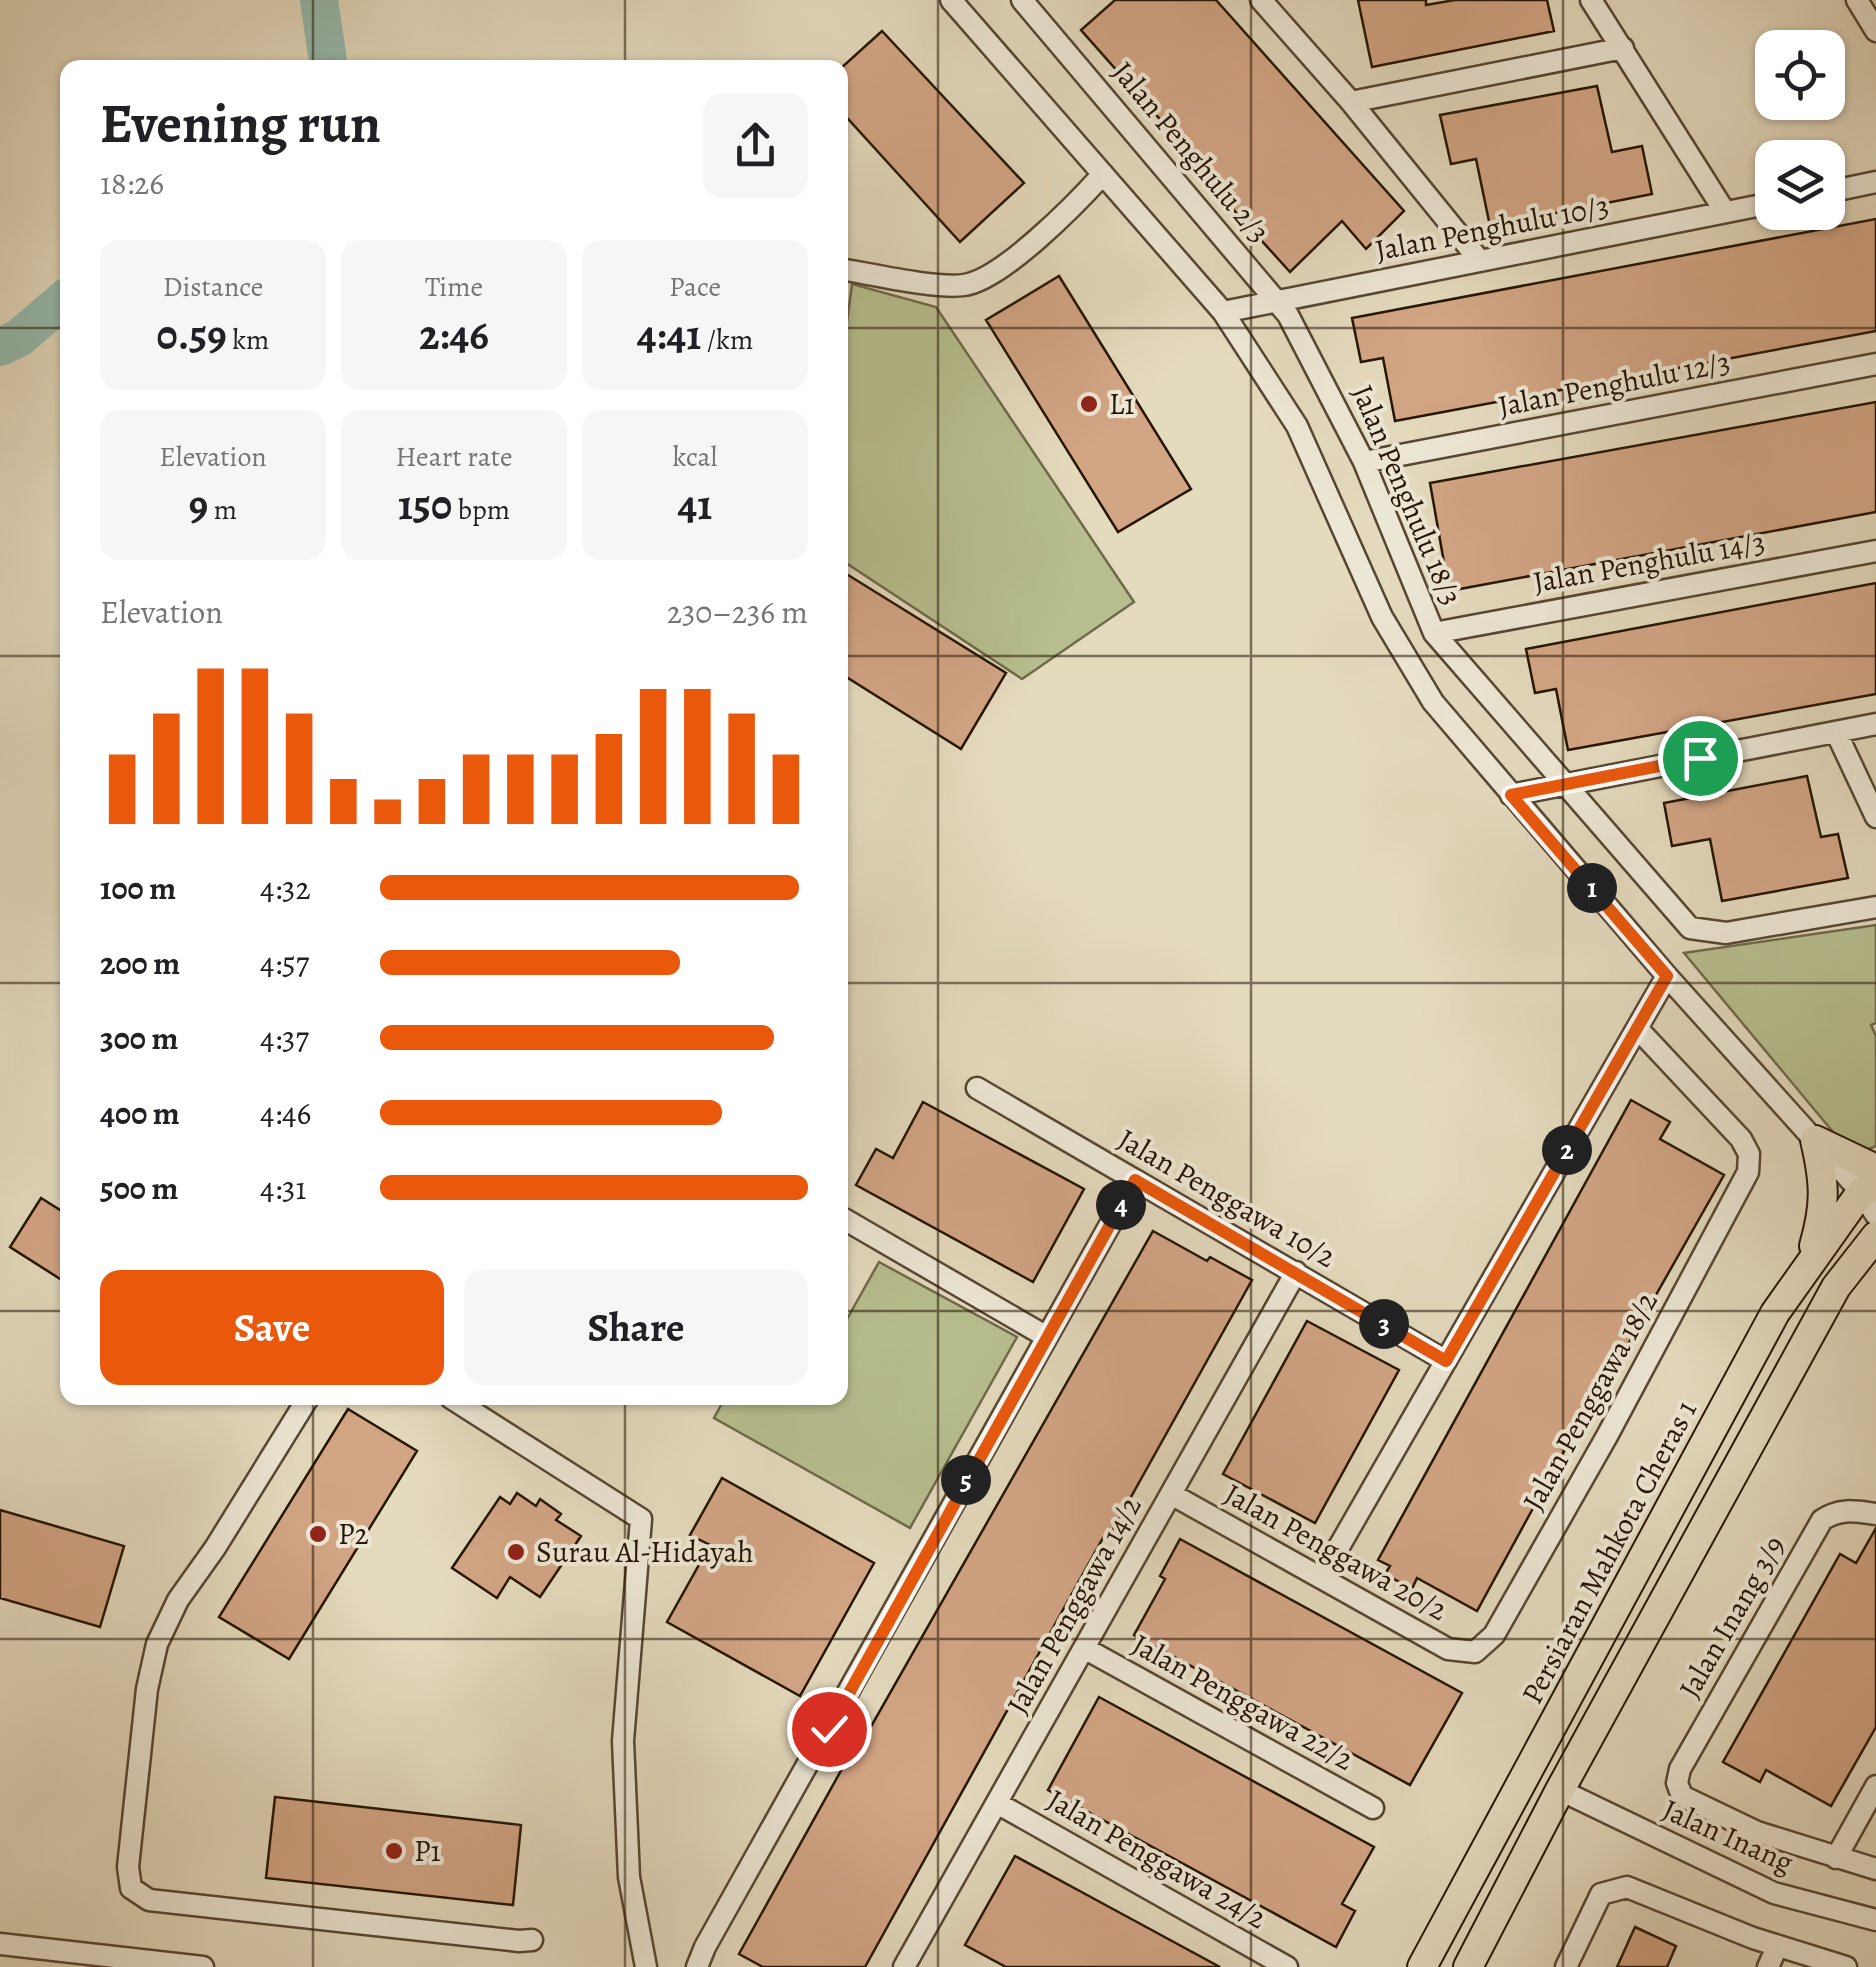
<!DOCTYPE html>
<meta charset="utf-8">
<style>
body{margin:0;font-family:Alegreya,serif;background:#f6f6f6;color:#202124;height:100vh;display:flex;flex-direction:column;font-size:38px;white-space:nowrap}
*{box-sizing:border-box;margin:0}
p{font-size:32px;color:#757577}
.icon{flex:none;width:55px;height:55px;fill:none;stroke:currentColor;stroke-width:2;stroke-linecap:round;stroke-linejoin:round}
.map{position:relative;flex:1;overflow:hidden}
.drawer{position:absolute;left:60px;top:60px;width:788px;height:1345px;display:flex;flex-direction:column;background:#fff;border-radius:20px;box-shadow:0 2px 8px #0004}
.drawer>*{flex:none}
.controls{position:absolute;left:1755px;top:30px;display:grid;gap:20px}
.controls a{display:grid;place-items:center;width:90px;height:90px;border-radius:20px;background:#fff;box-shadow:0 2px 8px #0004;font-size:50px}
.pin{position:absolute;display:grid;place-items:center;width:85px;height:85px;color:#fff;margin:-42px;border:5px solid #fff;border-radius:50%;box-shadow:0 2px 10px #0007}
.km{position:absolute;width:50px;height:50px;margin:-25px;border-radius:50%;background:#222;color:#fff;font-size:28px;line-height:50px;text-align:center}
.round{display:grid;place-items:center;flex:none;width:105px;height:105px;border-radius:20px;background:#f6f6f6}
.overview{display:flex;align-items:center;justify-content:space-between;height:170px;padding:0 40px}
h1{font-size:55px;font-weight:700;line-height:75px}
.stats{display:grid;grid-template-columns:repeat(3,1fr);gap:15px;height:170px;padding:10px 40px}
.stats div{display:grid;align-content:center;border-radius:20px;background:#f6f6f6;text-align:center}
.stats b{font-size:42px;font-weight:700}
.stats small{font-size:28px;font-weight:400}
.stats p{font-size:28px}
.chart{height:280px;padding:20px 40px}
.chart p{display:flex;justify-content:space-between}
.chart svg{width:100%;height:180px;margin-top:10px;stroke:#ea580c;stroke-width:6}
.action{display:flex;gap:20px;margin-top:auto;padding:20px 40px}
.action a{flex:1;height:115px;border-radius:20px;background:#ea580c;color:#fff;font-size:40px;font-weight:700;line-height:115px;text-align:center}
.action a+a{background:#f6f6f6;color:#202124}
ul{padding:0 40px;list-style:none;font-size:32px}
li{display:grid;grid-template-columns:160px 120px 1fr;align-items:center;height:75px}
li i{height:25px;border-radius:12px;background:#ea580c}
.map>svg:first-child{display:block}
.green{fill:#b7be8f;stroke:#6e6a4a;stroke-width:2.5}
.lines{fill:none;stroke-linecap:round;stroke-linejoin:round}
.river{stroke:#96bbae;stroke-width:38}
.building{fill:#d2a585;stroke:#251504;stroke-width:2.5}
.minor-casing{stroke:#554632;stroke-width:25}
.major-casing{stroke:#251504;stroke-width:32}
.minor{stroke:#ede7d5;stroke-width:20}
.major{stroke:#e4dabe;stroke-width:28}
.route-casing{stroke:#fff;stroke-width:20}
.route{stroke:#ea580c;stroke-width:12}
.grid{fill:none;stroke:#251504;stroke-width:2.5;stroke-opacity:0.55}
.poi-dot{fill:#8f2418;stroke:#ede7d5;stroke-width:4}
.labels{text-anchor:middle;stroke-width:8;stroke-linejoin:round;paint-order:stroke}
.street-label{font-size:30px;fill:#251504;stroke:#ede7d5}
.poi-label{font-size:30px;fill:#251504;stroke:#ede7d5;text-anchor:start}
</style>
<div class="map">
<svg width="1876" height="1967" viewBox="0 0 1876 1967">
<rect width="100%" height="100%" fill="#e4dabe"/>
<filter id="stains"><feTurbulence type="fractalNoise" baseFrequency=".002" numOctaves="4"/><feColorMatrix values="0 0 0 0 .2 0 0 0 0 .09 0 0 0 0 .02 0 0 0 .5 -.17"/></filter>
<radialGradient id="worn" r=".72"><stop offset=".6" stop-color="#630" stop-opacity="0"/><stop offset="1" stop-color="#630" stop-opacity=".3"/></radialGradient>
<path class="green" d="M852,284L936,307L1134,602L1022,679L840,559V374Z
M1876,925V1023L1871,1025L1876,1036V1146L1853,1156L1684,953Z
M879,1262L1017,1337L910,1528L714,1418L725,1398H840V1316L847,1319Z"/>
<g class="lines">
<path class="river" d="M319,0L329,68
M0,347L19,338L68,296"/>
</g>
<path class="building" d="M1115,0H1216L1404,211L1366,249L1342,221L1290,272L1192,164L1196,160L1081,30Z
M1358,0H1426V5L1455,0H1547L1554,31L1372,67Z
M882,31L1024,183L960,242L840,110V69Z
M1597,86L1612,152L1642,146L1652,194L1490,226L1476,159L1451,164L1440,115Z
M1876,219V331L1395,421L1383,358L1361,362L1352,318Z
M1059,276L1191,489L1118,532L986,320Z
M1876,402V512L1449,591L1430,483Z
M840,570L1006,673L961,749L840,673Z
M1876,583V694L1568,750L1556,689L1535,693L1526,649Z
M1807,776L1821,837L1838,834L1848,878L1722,901L1710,839L1672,846L1664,803Z
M1631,1100L1670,1122L1660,1139L1724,1175L1589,1413L1586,1411L1477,1611L1417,1578L1412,1589L1385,1574L1390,1566L1378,1560Z
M923,1102L1084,1189L1033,1282L856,1185L876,1149L893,1158Z
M41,1198L68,1215V1284L10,1247Z
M1153,1231L1207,1261L1210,1257L1252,1280L1107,1540L1103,1538L1085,1570L865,1967H763L739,1954L853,1749L857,1751Z
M1307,1321L1399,1370L1315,1523L1223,1474Z
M348,1409L417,1451L289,1659L219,1617Z
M722,1478L874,1563L800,1696L667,1622L710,1545L690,1535Z
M517,1493L536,1506L540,1499L561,1514L556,1520L581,1536L540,1597L510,1577L497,1598L452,1568L500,1497L510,1504Z
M0,1510L124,1546L100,1627L0,1598Z
M1876,1528V1727L1831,1806L1766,1770L1760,1782L1723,1762L1840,1554L1856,1563Z
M1180,1539L1462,1693L1410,1785L1134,1635L1165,1579L1160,1576Z
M1099,1697L1374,1847L1342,1904L1355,1911L1336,1947L1048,1790Z
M275,1797L521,1825L513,1905L266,1878Z
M1015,1856L1100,1902L1220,1967H1006L965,1945Z
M1635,1927L1676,1946L1667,1967H1617Z"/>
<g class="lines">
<g class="minor-casing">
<path id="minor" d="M951,0L1223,312L1297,426L1382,617L1433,702L1667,976L1861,1192L1876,1215
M1022,0L1288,315L1364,462L1434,633L1690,928L1726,933L1876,907
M1261,0L1351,102L1480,261
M1591,0L1725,212
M1857,0L1876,31
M1351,102L1623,48
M1828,192L1876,182
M840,269C871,274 936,289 964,285C1002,280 1077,203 1103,174
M1223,312L1772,203
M1364,462L1876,364
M1434,633L1876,551
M1836,732L1876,817
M1511,795L1876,724
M977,1088L1446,1361
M844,1219L1047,1337
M308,1398L215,1548L178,1600L157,1644L147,1689L128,1867L131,1888L149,1900L519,1941L532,1940
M451,1398L641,1519L623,1741L629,1877L646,1967
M1171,1494L1448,1649L1475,1652L1494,1635L1607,1436L1748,1172L1749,1154L1741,1139L1637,1028
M1876,1514C1855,1511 1840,1508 1822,1520L1680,1769L1677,1783L1682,1796L1757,1832L1876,1869
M1321,1578L1667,976
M1084,1648L1373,1808
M1560,1790L1774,1893L1876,1920
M997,1803L1287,1967
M1836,1858L1876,1786
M0,1944L203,1967
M697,1967L705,1947L1135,1180
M904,1967L1296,1272
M1566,1967L1601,1894L1627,1887L1753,1938L1846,1967
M1768,1967L1777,1947"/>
</g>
<g class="major-casing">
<path id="major" d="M1815,1140L1876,1169
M1814,1246C1826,1204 1825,1183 1815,1140
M1422,1967L1775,1313L1861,1192L1876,1185
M1468,1967L1560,1790L1836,1287L1876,1236"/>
</g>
<use href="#minor" class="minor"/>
<use href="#major" class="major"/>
</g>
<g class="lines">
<g class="route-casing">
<path id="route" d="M829,1729L1135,1180L1446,1361L1667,976L1511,795L1700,758"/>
</g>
<use href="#route" class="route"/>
</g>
<path class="grid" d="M313,0V68M625,0V68M938,0V1967M1251,0V1967M1563,0V1967M0,328H68M840,328H1876M0,656H68M840,656H1876M0,983H68M840,983H1876M0,1311H68M840,1311H1876M313,1398V1967M625,1398V1967M0,1639H1876"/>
<g class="poi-dot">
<circle cx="1089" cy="404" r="10"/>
<circle cx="318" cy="1534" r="10"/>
<circle cx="516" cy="1552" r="10"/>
<circle cx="394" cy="1851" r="10"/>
</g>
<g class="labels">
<g class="street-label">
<text transform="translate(1191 152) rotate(50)" y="10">Jalan Penghulu 2/3</text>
<text transform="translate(1492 228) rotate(-11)" y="10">Jalan Penghulu 10/3</text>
<text transform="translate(1614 384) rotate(-11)" y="10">Jalan Penghulu 12/3</text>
<text transform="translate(1407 495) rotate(67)" y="10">Jalan Penghulu 18/3</text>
<text transform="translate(1649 562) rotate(-10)" y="10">Jalan Penghulu 14/3</text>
<text transform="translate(1227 1198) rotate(30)" y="10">Jalan Penggawa 10/2</text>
<text transform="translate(1590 1401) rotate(-61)" y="10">Jalan Penggawa 18/2</text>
<text transform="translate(1336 1552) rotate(29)" y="10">Jalan Penggawa 20/2</text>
<text transform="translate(1609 1552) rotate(-62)" y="10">Persiaran Mahkota Cheras 1</text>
<text transform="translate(1074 1605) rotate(-61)" y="10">Jalan Penggawa 14/2</text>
<text transform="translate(1732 1617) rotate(-60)" y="10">Jalan Inang 3/9</text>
<text transform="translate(1243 1702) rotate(29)" y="10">Jalan Penggawa 22/2</text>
<text transform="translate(1728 1836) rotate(24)" y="10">Jalan Inang</text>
<text transform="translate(1157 1859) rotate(30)" y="10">Jalan Penggawa 24/2</text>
</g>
<g class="poi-label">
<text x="1109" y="414">L1</text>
<text x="338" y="1544">P2</text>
<text x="536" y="1562">Surau Al-Hidayah</text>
<text x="414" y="1861">P1</text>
</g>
</g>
<rect width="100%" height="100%" filter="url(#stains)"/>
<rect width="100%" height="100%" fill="url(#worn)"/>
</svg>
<div class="controls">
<a><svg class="icon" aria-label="locate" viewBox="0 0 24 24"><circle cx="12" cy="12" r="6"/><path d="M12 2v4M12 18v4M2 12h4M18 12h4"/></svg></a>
<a><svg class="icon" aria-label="layers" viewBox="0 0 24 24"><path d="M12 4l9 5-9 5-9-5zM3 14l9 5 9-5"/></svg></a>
</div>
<div class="pin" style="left:1700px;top:758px;background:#1e9e55"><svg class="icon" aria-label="arrive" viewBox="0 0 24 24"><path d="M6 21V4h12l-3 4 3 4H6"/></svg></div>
<div class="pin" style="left:829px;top:1729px;background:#d93025"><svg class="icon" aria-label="check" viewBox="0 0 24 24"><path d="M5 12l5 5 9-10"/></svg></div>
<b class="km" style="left:1592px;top:888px">1</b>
<b class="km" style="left:1567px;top:1150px">2</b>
<b class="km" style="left:1384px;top:1324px">3</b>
<b class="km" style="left:1121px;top:1205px">4</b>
<b class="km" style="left:966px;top:1480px">5</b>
<section class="drawer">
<div class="overview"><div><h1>Evening run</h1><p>18:26</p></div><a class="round"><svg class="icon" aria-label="share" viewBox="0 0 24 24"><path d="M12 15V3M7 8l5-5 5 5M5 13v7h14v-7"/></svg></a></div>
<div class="stats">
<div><p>Distance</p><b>0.59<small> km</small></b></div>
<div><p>Time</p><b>2:46</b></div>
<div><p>Pace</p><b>4:41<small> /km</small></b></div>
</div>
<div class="stats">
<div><p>Elevation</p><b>9<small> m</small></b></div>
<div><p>Heart rate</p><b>150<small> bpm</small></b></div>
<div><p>kcal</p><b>41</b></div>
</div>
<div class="chart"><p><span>Elevation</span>230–236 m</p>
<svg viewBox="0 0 160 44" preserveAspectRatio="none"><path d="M5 44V27M15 44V17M25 44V6M35 44V6M45 44V17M55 44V33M65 44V38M75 44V33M85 44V27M95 44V27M105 44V27M115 44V22M125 44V11M135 44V11M145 44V17M155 44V27"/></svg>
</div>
<ul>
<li><b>100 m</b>4:32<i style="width:98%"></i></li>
<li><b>200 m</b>4:57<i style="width:70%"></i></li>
<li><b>300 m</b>4:37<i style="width:92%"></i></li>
<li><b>400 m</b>4:46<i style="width:80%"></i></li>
<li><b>500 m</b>4:31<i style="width:100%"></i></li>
</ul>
<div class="action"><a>Save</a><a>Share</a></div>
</section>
</div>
